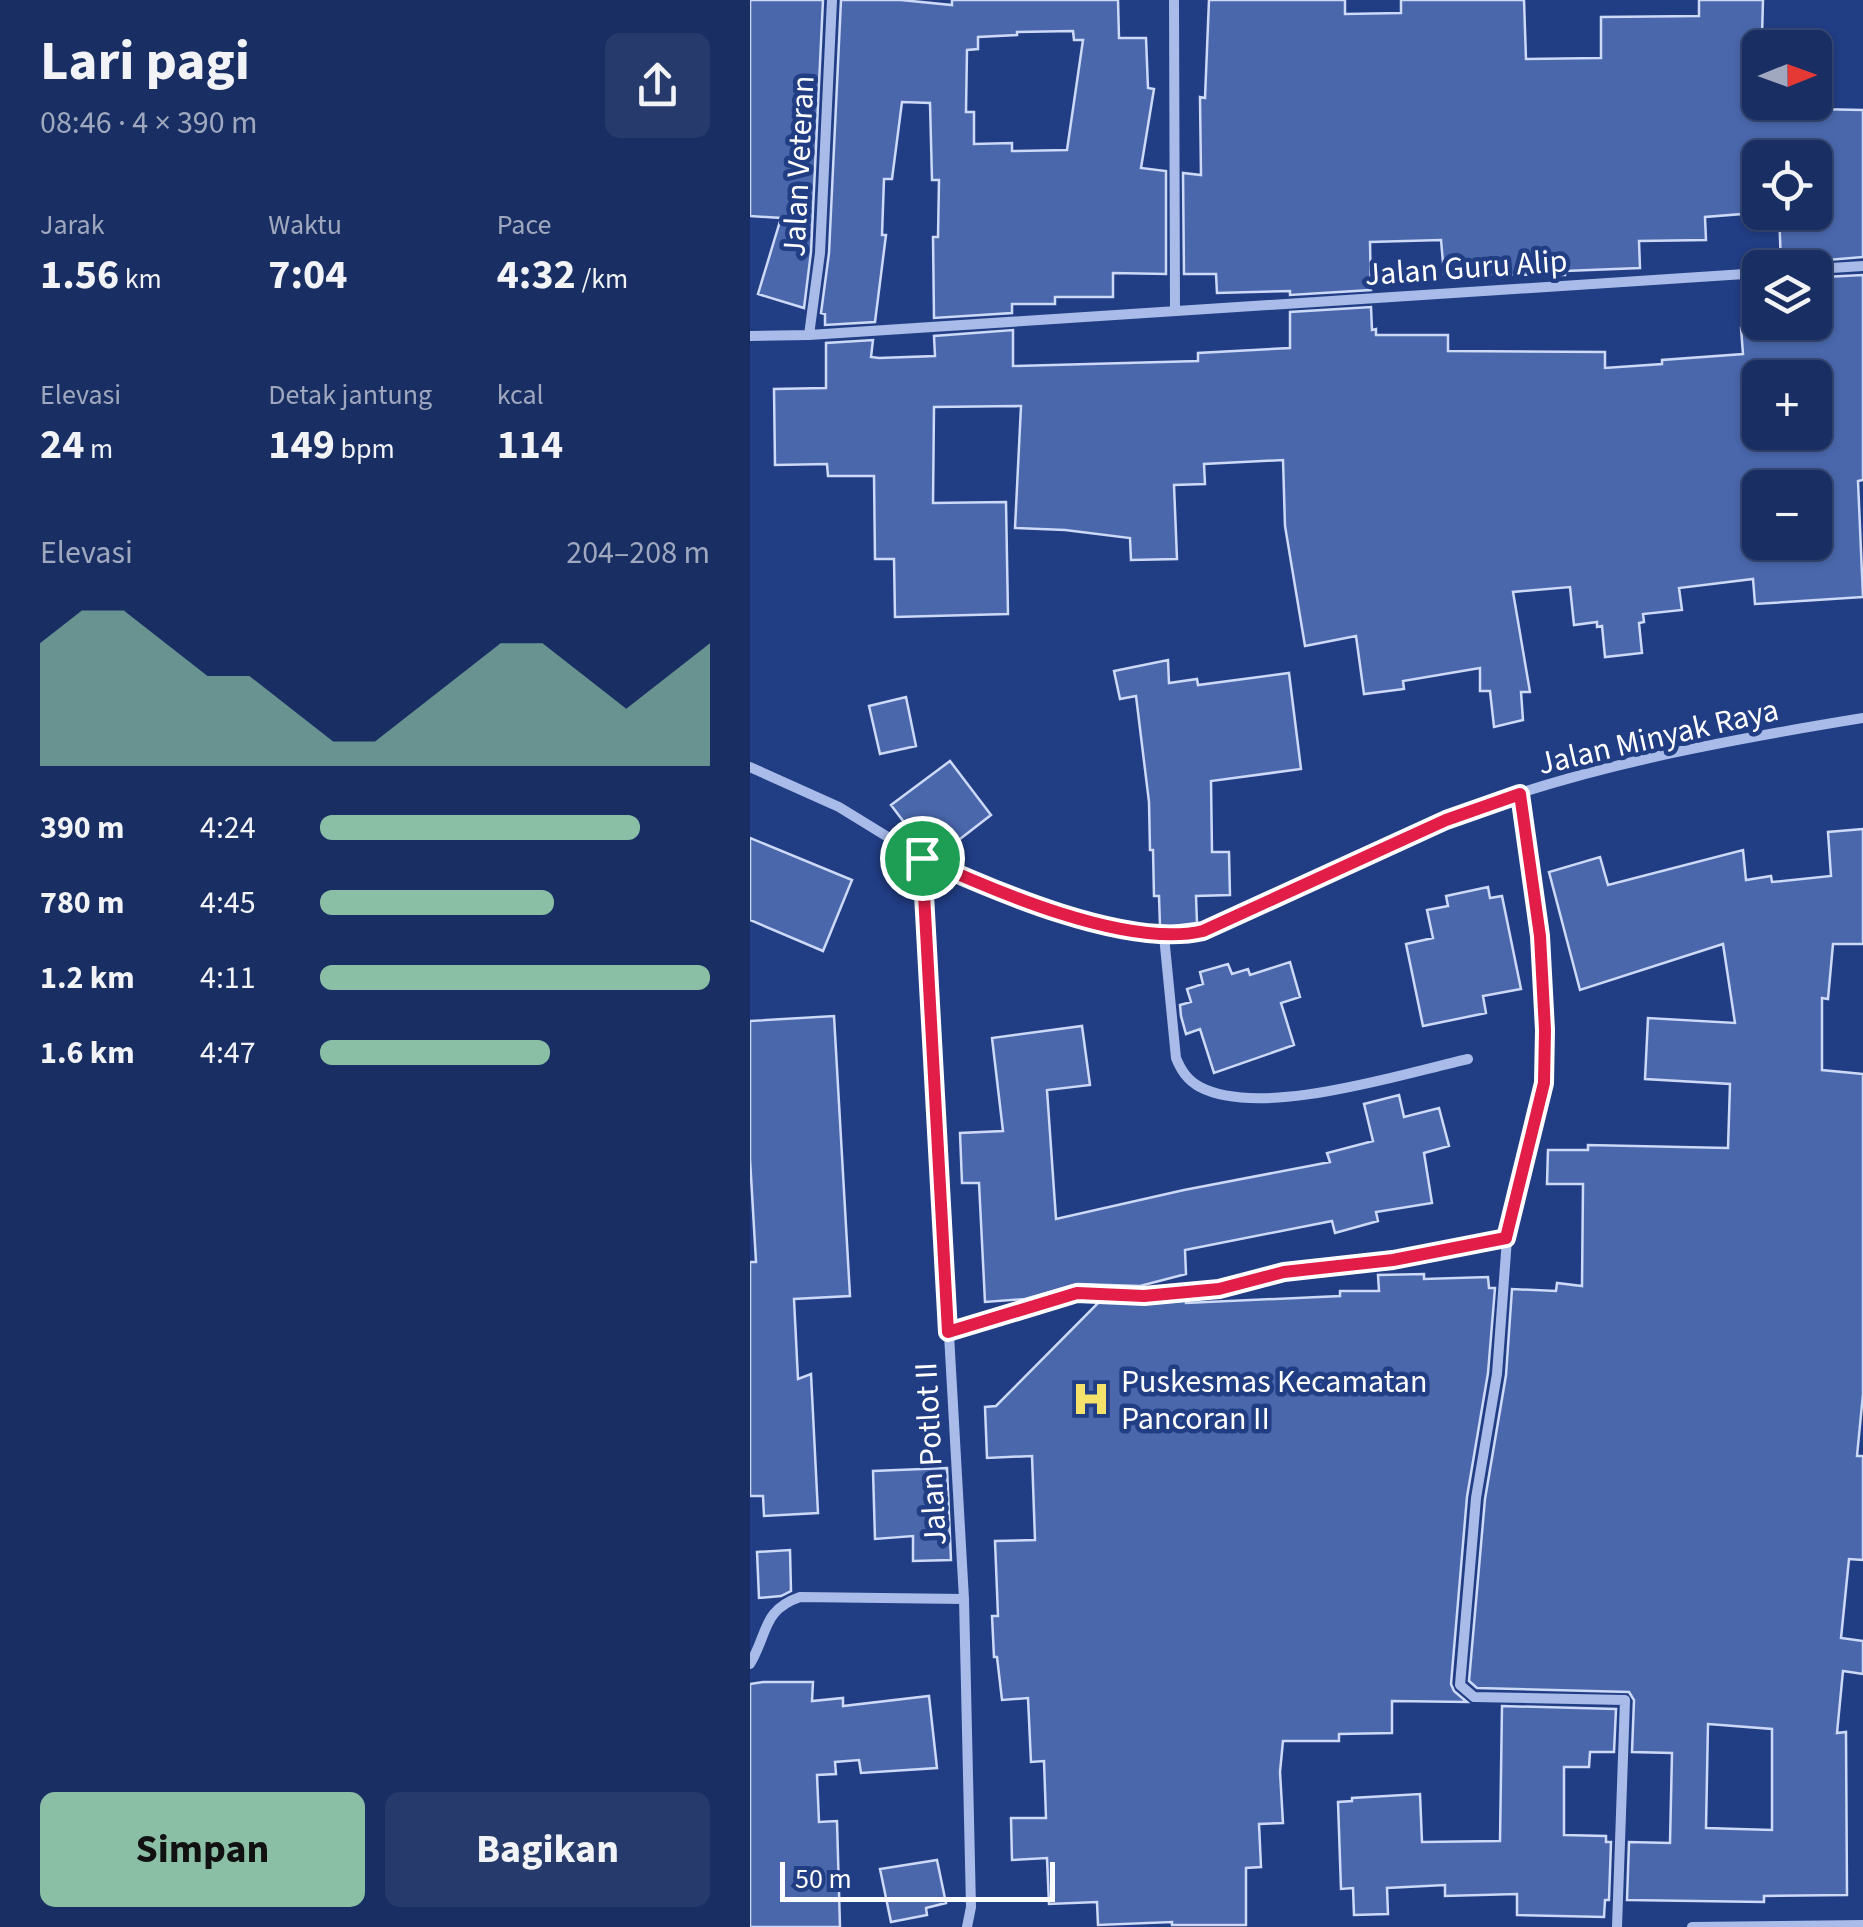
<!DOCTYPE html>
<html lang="id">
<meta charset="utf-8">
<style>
body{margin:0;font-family:"Source Sans 3",sans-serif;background:#263a6c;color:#f1f3f6;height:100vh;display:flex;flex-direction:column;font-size:38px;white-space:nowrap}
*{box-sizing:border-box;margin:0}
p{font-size:32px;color:#9fa8be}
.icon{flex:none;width:55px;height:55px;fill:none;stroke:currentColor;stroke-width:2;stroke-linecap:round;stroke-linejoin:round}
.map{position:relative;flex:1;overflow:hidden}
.drawer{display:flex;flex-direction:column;background:#192e63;width:750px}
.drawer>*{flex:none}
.needle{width:65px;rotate:89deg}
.fabs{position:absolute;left:992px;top:30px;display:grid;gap:20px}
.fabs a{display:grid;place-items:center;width:90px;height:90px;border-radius:15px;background:#192e63;box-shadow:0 2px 8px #0004,0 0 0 2px #374a78;font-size:50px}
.scale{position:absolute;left:30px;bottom:25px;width:275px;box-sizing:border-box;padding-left:10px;border:5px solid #fff;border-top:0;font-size:28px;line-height:35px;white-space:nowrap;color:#fff;-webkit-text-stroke:8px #213d84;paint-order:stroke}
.pin{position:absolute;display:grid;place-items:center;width:85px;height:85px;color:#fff;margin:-42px;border:5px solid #fff;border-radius:50%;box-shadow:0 2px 10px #0007}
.round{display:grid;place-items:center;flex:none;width:105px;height:105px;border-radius:15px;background:#263a6c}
.overview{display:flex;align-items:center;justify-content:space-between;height:170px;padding:0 40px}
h1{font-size:55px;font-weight:700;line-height:75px}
.stats{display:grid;grid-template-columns:repeat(3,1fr);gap:15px;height:170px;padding:10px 40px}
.stats div{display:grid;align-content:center}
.stats b{font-size:42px;font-weight:700}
.stats small{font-size:28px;font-weight:400}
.stats p{font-size:28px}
.chart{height:280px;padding:20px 40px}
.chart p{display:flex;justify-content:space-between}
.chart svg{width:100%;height:180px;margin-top:10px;fill:#8abfa5;opacity:.7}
.action{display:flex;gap:20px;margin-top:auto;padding:20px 40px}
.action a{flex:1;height:115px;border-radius:15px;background:#8abfa5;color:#111;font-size:40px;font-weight:700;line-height:115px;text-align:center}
.action a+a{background:#263a6c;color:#f1f3f6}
ul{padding:0 40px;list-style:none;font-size:32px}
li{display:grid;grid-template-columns:160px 120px 1fr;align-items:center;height:75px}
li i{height:25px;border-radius:12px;background:#8abfa5}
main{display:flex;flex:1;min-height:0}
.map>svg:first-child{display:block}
.building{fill:#4a67ac;stroke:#cddaf7;stroke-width:2.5;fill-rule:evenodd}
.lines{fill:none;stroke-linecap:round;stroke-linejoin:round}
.minor{stroke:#a9bce9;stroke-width:10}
.route-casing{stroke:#fff;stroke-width:20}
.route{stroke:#e11d48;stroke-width:12}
.labels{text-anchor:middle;stroke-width:9;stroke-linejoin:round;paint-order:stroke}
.street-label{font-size:32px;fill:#fff;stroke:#213d84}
.poi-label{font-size:32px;fill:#fff;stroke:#213d84;text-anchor:start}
</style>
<main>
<section class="drawer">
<div class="overview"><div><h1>Lari pagi</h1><p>08:46 · 4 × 390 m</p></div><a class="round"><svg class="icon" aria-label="share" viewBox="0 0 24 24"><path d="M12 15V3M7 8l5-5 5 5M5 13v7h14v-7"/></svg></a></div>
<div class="stats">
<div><p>Jarak</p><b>1.56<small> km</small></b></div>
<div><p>Waktu</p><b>7:04</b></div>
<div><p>Pace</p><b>4:32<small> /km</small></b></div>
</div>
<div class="stats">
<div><p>Elevasi</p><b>24<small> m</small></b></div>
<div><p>Detak jantung</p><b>149<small> bpm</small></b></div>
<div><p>kcal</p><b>114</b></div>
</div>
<div class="chart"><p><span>Elevasi</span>204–208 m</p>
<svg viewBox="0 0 160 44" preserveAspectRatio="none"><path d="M0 44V14L10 6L20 6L30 14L40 22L50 22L60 30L70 38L80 38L90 30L100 22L110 14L120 14L130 22L140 30L150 22L160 14V44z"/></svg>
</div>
<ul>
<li><b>390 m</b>4:24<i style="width:82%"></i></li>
<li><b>780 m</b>4:45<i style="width:60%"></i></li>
<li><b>1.2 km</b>4:11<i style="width:100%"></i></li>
<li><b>1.6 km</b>4:47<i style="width:59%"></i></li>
</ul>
<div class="action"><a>Simpan</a><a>Bagikan</a></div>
</section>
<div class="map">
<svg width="1113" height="1927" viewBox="0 0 1113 1927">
<rect width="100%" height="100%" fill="#213d84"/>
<path class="building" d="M0,0H73L61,252L54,308L8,294L31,218L0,216Z
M91,0H151L202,5V0H368L369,38H396L398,88L404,89L391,168L416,171V274L363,273V297H305V304H262V313L184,318L183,237H188L189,180H182L180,103L152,102L142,179H134L132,235H136L125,322L75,325V314L71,313L79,253ZM323,31L324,40H333L317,150L262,151V143L224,144V112H216L217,50L228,49V37L267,35V32Z
M459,0H595V14L651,13V0H774L776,59L851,58V17L949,16V0H1013L1010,108L1113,110V257L1031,264L1029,212H1065V158H993L992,214L955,217L956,240L889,241L890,268L815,271V275L694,274L691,240L620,242L621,290L540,295V291L467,293L466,274H434L433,173L451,175L450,97L455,98Z
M1113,275V480L1108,481L1113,597L1005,604L1003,579L929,588L932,610L893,614L894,622L889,623L892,653L855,657L852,626L847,627V622L824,625L820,587L763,592L780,692H771L773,720L744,727L740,691H730V668L653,681L654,689L614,694L606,636L555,646L535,526L533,460L454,464L455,484L424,485L427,559L381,560L380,538L315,530L265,528L271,406L184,407L183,503L256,502L258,614L145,617L144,559H125L124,476H78L77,464L25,465L24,389L76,388V343L123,340L121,357L129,358L185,356L184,336L263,330V366L448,361V353L540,348V312L621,307L622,330L626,329V335H698V351L855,352V368L912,364V360L993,354L991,328L1017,326V322H1075L1074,277ZM1010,378H1065V432H1010ZM1010,488H1065V542H1010Z
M418,660L419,683L447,679L448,685L539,673L551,769L461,781L462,852H479L480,895L446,896L447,923L414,927L410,926L409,896H404L403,850H400L399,802L386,696L370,699L364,671Z
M156,697L166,746L130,754L119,706Z
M200,761L241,815L188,856L175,850L141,805Z
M1113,829V944H1083L1078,999L1072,998V1070L1113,1074V1394L1107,1456H1113V1560L1099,1559L1091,1638L1113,1641V1674L1093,1671L1087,1733L1096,1732L1097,1895L1014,1896V1902L877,1900L879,1842L920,1843L922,1753L882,1752L884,1700L879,1692L727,1688L719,1681L735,1499L756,1375L762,1289L806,1291L807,1283L832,1286L833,1184H797L798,1150H838V1145L978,1148L980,1084L895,1079L898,1018L985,1023L973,944L830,990L799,872L850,857L858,885L993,850L996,880L1021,876L1022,882L1081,876L1078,832ZM958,1724L1022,1729V1830L956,1828Z
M0,838L102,880L73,951L0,920Z
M738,887L740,898L752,896L771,989L733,996L736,1013L673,1026L656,944L683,938L677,910L698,906L696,896Z
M540,962L550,997L531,1003L544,1045L464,1073L450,1029L436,1034L431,1016L430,1005L441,1002L437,989L453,984L450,972L478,964L482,974L498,969L500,975Z
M84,1016L100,1296L44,1299L48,1379L61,1374L68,1513L14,1516L13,1496H0V1262H6L0,1159V1021Z
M332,1026L340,1085L297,1090L306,1219L434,1190L580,1162L577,1153L623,1141L614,1104L649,1095L654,1117L689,1108L699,1146L674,1153L682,1203L626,1212L628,1221L585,1233L582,1221L435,1250L436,1274L390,1286L327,1284L275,1299L235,1302L229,1183H212L210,1133L253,1131L242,1038Z
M674,1274V1279L738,1277L739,1288H745L738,1373L717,1497L701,1684L704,1691L717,1702L642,1701V1733L589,1734V1741H533L530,1772L533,1823L509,1824L511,1867L496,1868V1925H422V1922L348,1925L347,1902L299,1904L297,1858L262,1860L261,1818H296L294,1761L281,1762L278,1698L252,1700L247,1657H244L242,1616H248L245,1541L285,1540L282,1456L237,1458L235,1407L246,1406L349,1302L436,1300V1303L590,1296V1291H629L628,1275Z
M197,1468L201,1560L163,1561V1536L125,1539L123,1471Z
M40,1550L41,1591L31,1596L9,1598L7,1552Z
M13,1682H63L62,1701L93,1698V1706L179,1696L187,1768L111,1773L109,1760L85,1762L86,1774L67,1775L69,1822L87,1821L90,1927H0V1684Z
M752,1706L866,1709L864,1752H840L839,1767H814V1835L856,1836V1842H861L859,1900H855L854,1917L767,1915V1894L695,1896V1885L637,1888L638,1914L604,1915L603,1888L591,1889L588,1802L602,1801V1798L670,1794L672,1842L750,1841Z
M187,1860L196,1903L176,1908L177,1915L141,1922L130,1869Z"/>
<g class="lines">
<path class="minor" d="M424,0L425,311
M1065,269L1113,266
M59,335L70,253L82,0
M0,336L59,335L1010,273
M0,767L89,807L172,858L256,896L377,930L414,936L453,931C533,894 612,853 694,820C827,767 972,741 1113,718
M770,794L790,936L794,1083L757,1239L747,1374L726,1498L710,1685L724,1697L875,1700L867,1927
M172,858L214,1599L221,1907L217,1927
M414,936L426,1058C431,1070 437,1080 450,1087C511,1119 651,1074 718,1059
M198,1332L327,1293L394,1295L469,1289L534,1272L643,1259L757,1239
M0,1664C18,1634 12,1610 50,1597L214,1599
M942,1927L1113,1925"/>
</g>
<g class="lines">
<g class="route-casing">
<path id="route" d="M770,794L790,936L795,1030L794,1083L756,1238L643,1260L534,1272L469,1289L394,1296L327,1293L198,1332L172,858C242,890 377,949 453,931L696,820Z"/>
</g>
<use href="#route" class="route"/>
</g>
<defs>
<g id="hospital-bare" transform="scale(3)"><path d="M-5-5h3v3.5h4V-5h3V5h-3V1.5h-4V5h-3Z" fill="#f5e26a" stroke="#213d84" stroke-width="2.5" paint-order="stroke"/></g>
</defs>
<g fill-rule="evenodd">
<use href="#hospital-bare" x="341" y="1399"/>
</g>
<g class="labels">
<g class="street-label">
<text transform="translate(48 166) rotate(-87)" y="11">Jalan Veteran</text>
<text transform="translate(716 267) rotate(-4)" y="11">Jalan Guru Alip</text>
<text transform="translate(908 736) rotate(-13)" y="11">Jalan Minyak Raya</text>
<text transform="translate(180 1454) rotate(-93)" y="11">Jalan Potlot II</text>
</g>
<g class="poi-label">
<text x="371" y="1392">Puskesmas Kecamatan<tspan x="371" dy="37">Pancoran II</tspan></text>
</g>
</g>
</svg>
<div class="fabs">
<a><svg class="needle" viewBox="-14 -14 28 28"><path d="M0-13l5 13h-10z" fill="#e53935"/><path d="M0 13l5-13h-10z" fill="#9fa8be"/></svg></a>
<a><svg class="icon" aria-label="locate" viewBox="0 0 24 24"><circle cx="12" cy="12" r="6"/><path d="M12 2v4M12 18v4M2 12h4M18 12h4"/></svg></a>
<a><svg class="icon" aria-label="layers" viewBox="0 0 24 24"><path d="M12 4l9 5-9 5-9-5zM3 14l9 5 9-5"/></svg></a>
<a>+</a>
<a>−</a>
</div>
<div class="scale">50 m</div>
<div class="pin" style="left:172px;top:858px;background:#1e9e55"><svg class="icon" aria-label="arrive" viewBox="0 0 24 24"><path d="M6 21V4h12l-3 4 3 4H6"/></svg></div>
</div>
</main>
